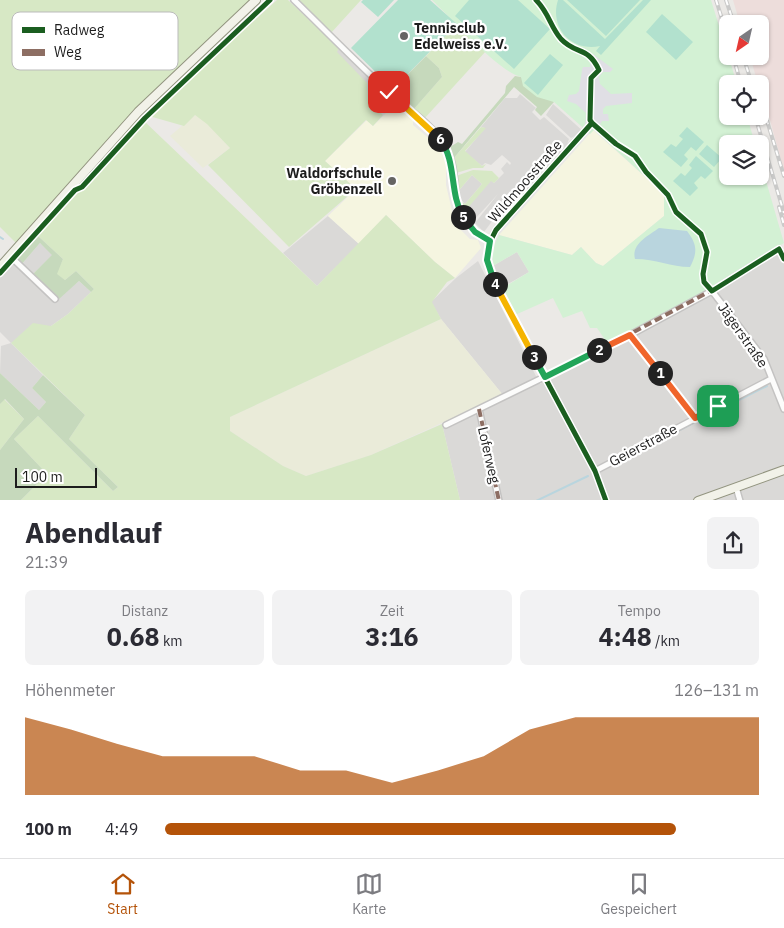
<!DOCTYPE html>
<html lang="de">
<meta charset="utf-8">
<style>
body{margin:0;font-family:"IBM Plex Sans",sans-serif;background:#f2f2f3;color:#2b2b33;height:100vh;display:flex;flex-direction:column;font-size:19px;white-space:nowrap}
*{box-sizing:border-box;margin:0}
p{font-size:16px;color:#7c7c81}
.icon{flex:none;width:28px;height:28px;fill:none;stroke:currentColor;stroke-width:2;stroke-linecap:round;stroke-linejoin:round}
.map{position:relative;height:500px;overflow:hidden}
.details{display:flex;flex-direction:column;background:#fff;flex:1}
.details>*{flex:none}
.needle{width:32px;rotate:214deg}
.fabs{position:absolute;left:719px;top:15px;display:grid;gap:10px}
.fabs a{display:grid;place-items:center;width:50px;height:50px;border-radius:8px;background:#fff;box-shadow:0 1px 4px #0004;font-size:25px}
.scale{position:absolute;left:15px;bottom:12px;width:82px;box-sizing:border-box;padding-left:5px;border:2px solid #1d1d1d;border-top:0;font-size:14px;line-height:18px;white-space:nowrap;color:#1d1d1d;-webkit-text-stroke:4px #fff;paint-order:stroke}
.pin{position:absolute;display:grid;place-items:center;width:42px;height:42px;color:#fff;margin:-21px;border-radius:10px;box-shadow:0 2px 8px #0006}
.km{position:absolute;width:25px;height:25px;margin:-12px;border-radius:50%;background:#222;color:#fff;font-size:14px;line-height:25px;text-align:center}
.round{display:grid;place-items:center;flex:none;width:52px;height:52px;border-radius:8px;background:#f2f2f3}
.overview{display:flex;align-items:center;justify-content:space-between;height:85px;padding:0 25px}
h1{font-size:28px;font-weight:800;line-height:38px}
.figures{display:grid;grid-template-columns:repeat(3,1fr);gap:8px;height:85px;padding:5px 25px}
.figures div{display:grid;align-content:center;border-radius:8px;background:#f2f2f3;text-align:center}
.figures b{font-size:25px;font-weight:800}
.figures small{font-size:14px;font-weight:400}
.figures p{font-size:14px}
.chart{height:140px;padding:10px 25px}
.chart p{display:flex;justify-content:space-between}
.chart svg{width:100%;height:90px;margin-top:5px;fill:#b45309;opacity:.7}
ul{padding:0 25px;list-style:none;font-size:16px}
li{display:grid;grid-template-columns:80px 60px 1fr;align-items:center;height:38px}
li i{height:12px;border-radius:6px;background:#b45309}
.tabs{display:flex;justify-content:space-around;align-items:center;height:70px;border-top:1px solid #e1e1e2;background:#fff;font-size:14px;color:#7c7c81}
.tabs a{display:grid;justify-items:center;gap:2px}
.tabs .active{color:#b45309}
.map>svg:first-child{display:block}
.residential{fill:#dad9d7}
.commercial{fill:#eddddb}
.education{fill:#f5f5e0}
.farmland{fill:#eaebd9}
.grass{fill:#d7e8c5}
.forest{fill:#c6d9bc}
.park{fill:#d3f1d4}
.pitch{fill:#b2e1ce}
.plaza{fill:#e0dfe5}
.water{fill:#b9d5de}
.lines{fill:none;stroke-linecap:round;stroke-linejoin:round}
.stream{stroke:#b9d5de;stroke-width:2}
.street-casing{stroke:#c4c3c2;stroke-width:8}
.secondary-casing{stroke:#92947f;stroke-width:10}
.street{stroke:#fcfcfb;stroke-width:5}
.secondary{stroke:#f2f2e9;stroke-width:8}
.rail-casing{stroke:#cacac9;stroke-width:4}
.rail{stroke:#fff;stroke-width:2;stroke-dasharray:5.5;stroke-linecap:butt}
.quiet{stroke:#8d6e63;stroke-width:4;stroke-dasharray:8 4;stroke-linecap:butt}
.cycleway-casing{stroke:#fff;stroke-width:8}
.cycleway{stroke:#1b5e20;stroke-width:5}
.split-1-casing{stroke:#fff;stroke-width:10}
.split-2-casing{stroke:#fff;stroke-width:10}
.split-3-casing{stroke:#fff;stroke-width:10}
.split-4-casing{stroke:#fff;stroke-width:10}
.split-5-casing{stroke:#fff;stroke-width:10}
.split-6-casing{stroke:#fff;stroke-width:10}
.split-7-casing{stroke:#fff;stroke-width:10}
.split-1{stroke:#f0652b;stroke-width:6}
.split-2{stroke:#f0652b;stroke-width:6}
.split-3{stroke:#22a559;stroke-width:6}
.split-4{stroke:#f5b400;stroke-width:6}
.split-5{stroke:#22a559;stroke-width:6}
.split-6{stroke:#22a559;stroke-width:6}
.split-7{stroke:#f5b400;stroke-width:6}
.poi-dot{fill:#656463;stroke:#fff;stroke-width:2}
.labels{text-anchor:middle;stroke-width:4.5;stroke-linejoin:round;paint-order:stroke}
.poi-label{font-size:14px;font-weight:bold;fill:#1d1d1d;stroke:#fff;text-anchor:start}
.street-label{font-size:14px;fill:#1d1d1d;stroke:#fff}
.key{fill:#fff;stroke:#bbb;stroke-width:1}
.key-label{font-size:14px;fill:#1d1d1d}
</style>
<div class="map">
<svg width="784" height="501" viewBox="0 0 784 501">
<rect width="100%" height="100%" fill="#ebe9e6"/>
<path class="residential" d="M339,48L371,81L370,91L376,105L373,107L368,100L366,91L336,52Z
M520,94L536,108L532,112L540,120L544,117L569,139L567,144L575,136L571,138L546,115L553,104L585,133L506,221L503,217L502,208L484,232L475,223L498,194L474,220L465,210L491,180L494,183L504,173L501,169L507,162L510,165L511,163L502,155L491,165L485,163L482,166L465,152L485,128L481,127L505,98H517Z
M472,175L482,184L465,204L456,194Z
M328,216L359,244L317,286L283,253Z
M40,243L53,255L32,275L21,265Z
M517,252L529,272L501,288L491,267Z
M776,252L781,254L784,263V500H460L442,424L503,395L441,319L431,302L456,278L478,261L540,384L722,288Z
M13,263L54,302L79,281L91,292L68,314L51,326L11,343L43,375L32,388L46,402L39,410L0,373L1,346L11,343L0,332V278Z"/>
<path class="commercial" d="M733,0H784V171L760,84H758L750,56H760V24H740Z"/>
<path class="education" d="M399,106L413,119V125L437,145L446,155V185L453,215L460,224V229L470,239L478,240L481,248L455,278L435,262L386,215L359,244L328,216L356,189L325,161L367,120L373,126L386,113Z
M593,130L664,194V216L603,266L596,263L581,247L572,255L499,235Z"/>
<path class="farmland" d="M195,115L207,123L230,148L203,168L170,136Z
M441,319L503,395L371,455L306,476L283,466L230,431V417Z"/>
<path class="grass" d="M0,0H250L129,117L16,243L0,227Z
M277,0H288L339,48L337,52L367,83L368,100L383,115L373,126L366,120L325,161L356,189L289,247L208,165L230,148L207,124L195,115L184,126L149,116Z
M298,0H361L331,33Z
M457,24L486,51L424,119L414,109L442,77L439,68L426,56Z
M137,118L141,120L85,182L80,181Z
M144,121L317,286L386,215L435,262L455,278L447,282L432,302L441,319L230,417V431L283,466L306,476L371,455L442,424L460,500H21L47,474L14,439L38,416L113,491L118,487L69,439L85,415L11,343L33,323L51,326L68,314L94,289L76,271L65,280L56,274L63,259L38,236Z
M481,127L486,128L465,151L482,166L486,164L483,168H473L456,173L453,159Z
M473,170L492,171L499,178L494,183L491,181L466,210L468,213L464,216L459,205L462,202L465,204L482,184L472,175L456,194V176Z
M4,399L24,419L0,450V404Z"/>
<path class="forest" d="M426,56L439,68L442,77L414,109L393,89Z
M515,76L521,77L554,102L541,116L535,110L537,107L514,87L453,159L450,147L458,142L462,144L505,93L506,86Z
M38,236L63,259L57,274L65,280L76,271L94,289L91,292L79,281L59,299L32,275L52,255L40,243L21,265L14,259Z
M0,373L39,410L46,402L32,388L43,375L85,415L69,439L118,487L113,491L38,416L14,439L47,474L21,500H0V450L24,419L5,399L0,404Z"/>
<path class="park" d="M432,0H711L737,84H728V116H747L755,144H728V176H760V160L784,243L712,289L608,344L597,328H590L582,311L563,318L553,298L515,315L501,289L529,272L517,252L491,267L493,247L499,235L572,255L581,247L596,263L603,266L664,216V194L594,130L590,134L554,102L537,97L523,86L521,77C500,73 450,17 432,0Z"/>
<path class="pitch" d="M363,0H394L378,17L361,2Z
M398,0H430L457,24L393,89L351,48Z
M469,0H518L550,29L514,69L455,16Z
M558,0H563L605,39L643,0H651L601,55L596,51L600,46C572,52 549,28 558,0Z
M567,0H640L606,36Z
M662,14L693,42L676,60L646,32Z
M550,54L563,65L538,95L524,83Z
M687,127L704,142L696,151L691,147L684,155L688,159L681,167L663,152L671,144L676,147L683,139L679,136Z
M707,145L722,158L714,167L699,154Z
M696,156L713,171L705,179L701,176L694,183L698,188L690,196L673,181L681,173L685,176L692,168L689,165Z"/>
<path class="plaza" d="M593,54L613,69L610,72H603L599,77L600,84L611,94L632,93V103L606,106L603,109V114H608L609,121H602L597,130L589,129L585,125L586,113L576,104L567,101L569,95L576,94L579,91L582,70L583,67H590V57Z"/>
<path class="water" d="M659,228L687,231C697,244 698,252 690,267C671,267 656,259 635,259C631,244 648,236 659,228Z"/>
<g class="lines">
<path class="stream" d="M0,237L3,239
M735,402L767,386
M706,417L718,411
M670,435L701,419
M650,445L659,440
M536,501L588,476"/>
<g class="street-casing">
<path id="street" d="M294,0C327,32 359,65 393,96C410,111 433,125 445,146C465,179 441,219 490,241
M378,82L373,92L377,102L383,105L394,97
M592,123L496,230C484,251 487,265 496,286L595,471L606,501
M10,256L55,299
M712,291L764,359L784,409
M630,335L695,418
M479,409L499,501
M446,425L630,335L712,291L779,249
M595,471L771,379
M736,487L740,501"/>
</g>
<g class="secondary-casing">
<path id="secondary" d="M0,267L138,112L256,0
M698,501L784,470"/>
</g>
<use href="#street" class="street"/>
<use href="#secondary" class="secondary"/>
<g class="rail-casing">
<path id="rail" d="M716,0L728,38
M726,0L734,24
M733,56L741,84
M743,56L752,84
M760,98L784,176
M755,116L784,213
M779,207L784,225"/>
</g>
<use href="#rail" class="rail"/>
<path class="quiet" d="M602,349L714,289
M479,409L499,501"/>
<g class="cycleway-casing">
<path id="cycleway" d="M536,0C549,13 550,26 561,39C576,55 588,46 599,70L591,78L590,120L592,123L616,144L635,156L646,172L668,195L676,212L701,234L707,252L703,274L704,282L712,291L779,249L784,259
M592,123L496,230C484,251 487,265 496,286L595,471L606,501
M0,273L75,190L82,187L145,118L270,0"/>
</g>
<use href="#cycleway" class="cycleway"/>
</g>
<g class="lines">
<g class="split-1-casing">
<path id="split-1" d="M660,373L695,418L718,406"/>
</g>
<g class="split-2-casing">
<path id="split-2" d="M599,350L630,335L660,373"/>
</g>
<g class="split-3-casing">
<path id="split-3" d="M534,357L545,377L599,350"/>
</g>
<g class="split-4-casing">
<path id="split-4" d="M495,284L534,357"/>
</g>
<g class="split-5-casing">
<path id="split-5" d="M463,217L475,232L490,241L487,260L495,284"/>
</g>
<g class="split-6-casing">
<path id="split-6" d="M440,139C457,162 449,192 463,217"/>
</g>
<g class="split-7-casing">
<path id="split-7" d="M389,92L440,139"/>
</g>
<use href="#split-1" class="split-1"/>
<use href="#split-2" class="split-2"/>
<use href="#split-3" class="split-3"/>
<use href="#split-4" class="split-4"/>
<use href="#split-5" class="split-5"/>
<use href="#split-6" class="split-6"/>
<use href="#split-7" class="split-7"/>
</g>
<g class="poi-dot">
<circle cx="404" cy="36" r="5"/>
<circle cx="392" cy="181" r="5"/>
</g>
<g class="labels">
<g class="poi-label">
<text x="414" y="33">Tennisclub<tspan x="414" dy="16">Edelweiss e.V.</tspan></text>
<text x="382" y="178" text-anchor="end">Waldorfschule<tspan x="382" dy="16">Gröbenzell</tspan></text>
</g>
<g class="street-label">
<text transform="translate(525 181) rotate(-49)" y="5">Wildmoosstraße</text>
<text transform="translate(743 335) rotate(55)" y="5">Jägerstraße</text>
<text transform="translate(643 445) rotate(-28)" y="5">Geierstraße</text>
<text transform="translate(489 455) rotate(77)" y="5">Loferweg</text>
</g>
</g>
<rect x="12" y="12" width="166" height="58" rx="8" class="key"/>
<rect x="22" y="27" width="23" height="6" fill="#1b5e20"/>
<rect x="22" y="49" width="23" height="7" fill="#8d6e63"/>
<g class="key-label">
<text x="54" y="35">Radweg</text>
<text x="54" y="57">Weg</text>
</g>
</svg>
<div class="fabs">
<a><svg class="needle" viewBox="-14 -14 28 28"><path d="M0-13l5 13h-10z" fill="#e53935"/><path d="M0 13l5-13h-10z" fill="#7c7c81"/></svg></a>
<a><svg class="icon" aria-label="locate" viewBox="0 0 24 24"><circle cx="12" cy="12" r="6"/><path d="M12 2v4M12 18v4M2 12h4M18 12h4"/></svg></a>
<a><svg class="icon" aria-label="layers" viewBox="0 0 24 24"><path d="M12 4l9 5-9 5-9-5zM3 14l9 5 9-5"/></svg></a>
</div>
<div class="scale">100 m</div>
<div class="pin" style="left:718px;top:406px;background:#1e9e55"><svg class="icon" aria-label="arrive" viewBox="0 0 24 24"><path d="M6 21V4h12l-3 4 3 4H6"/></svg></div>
<div class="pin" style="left:389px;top:92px;background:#d93025"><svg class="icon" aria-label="check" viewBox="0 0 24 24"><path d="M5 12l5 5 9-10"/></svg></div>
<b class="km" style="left:660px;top:373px">1</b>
<b class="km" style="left:599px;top:350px">2</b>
<b class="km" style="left:534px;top:357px">3</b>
<b class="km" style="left:495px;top:284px">4</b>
<b class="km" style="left:463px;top:217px">5</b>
<b class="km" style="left:440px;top:139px">6</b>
</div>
<section class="details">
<div class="overview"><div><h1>Abendlauf</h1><p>21:39</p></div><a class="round"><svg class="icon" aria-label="share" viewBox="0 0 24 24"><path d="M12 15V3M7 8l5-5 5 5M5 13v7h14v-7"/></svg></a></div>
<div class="figures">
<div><p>Distanz</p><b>0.68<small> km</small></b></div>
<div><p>Zeit</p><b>3:16</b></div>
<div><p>Tempo</p><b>4:48<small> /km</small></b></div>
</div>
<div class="chart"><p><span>Höhenmeter</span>126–131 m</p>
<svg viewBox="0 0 160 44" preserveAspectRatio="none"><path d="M0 44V6L10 12L20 19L30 25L40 25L50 25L60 32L70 32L80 38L90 32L100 25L110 12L120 6L130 6L140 6L150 6L160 6V44z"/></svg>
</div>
<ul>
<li><b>100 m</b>4:49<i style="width:86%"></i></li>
</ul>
</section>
<nav class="tabs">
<a class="active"><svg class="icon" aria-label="home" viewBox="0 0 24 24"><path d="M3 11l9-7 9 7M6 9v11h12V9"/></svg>Start</a>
<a><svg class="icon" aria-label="map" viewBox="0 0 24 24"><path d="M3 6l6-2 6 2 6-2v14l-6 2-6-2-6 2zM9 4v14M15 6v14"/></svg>Karte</a>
<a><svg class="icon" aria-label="saved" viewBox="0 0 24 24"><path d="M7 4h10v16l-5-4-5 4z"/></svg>Gespeichert</a>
</nav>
